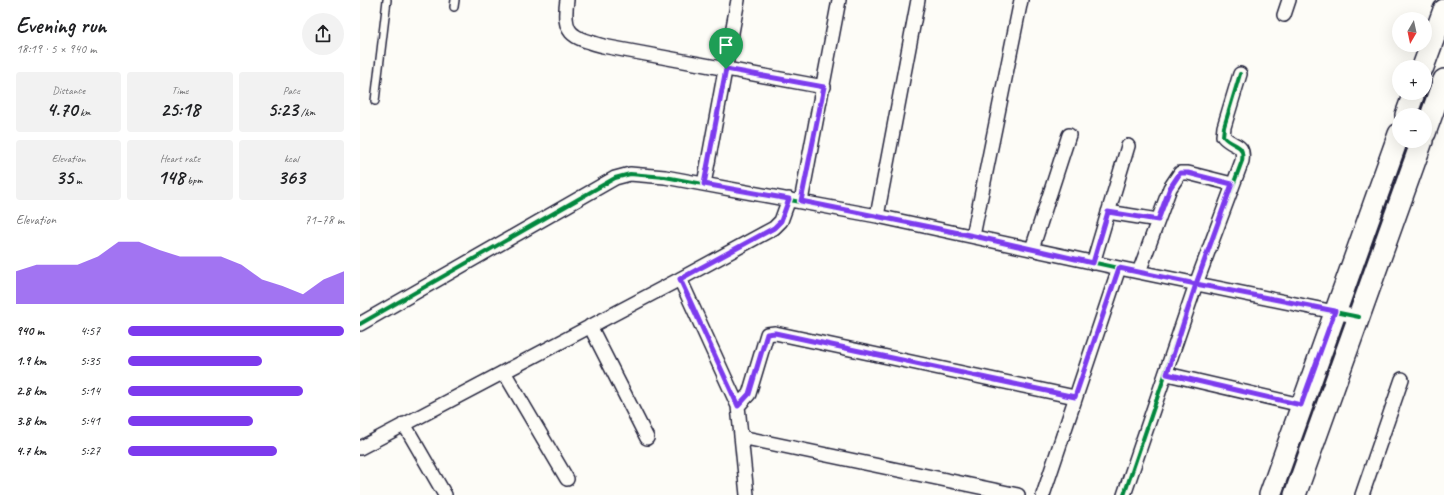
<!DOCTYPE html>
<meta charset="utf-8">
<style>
body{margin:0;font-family:Caveat,sans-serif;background:#f2f2f2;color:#202124;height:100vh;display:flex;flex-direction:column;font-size:15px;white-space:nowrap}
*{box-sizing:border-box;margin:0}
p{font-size:13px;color:#757577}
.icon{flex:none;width:22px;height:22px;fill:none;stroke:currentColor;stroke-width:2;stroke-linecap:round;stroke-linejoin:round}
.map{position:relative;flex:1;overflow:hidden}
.panel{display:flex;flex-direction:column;background:#fff;width:360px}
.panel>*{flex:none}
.needle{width:26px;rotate:189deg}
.controls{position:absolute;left:1032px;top:12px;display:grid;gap:8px}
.controls a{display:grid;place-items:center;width:40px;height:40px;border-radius:50%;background:#fff;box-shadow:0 4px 16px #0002;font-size:20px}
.pin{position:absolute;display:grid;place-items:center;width:34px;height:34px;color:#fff;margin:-41px -17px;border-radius:50% 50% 50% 0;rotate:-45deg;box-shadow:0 0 4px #0007}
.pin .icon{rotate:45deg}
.round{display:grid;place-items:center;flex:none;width:42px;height:42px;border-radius:21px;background:#f2f2f2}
.overview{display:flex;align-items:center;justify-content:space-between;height:68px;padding:0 16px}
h1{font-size:22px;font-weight:600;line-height:30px}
.stats{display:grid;grid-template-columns:repeat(3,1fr);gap:6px;height:68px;padding:4px 16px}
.stats div{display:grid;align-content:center;border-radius:4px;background:#f2f2f2;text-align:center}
.stats b{font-size:20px;font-weight:600}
.stats small{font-size:11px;font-weight:400}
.stats p{font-size:11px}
.chart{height:112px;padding:8px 16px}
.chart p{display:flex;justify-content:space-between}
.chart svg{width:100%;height:72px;margin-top:4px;fill:#7c3aed;opacity:.7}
ul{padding:0 16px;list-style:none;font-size:13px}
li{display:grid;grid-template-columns:64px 48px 1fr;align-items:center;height:30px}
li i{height:10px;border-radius:5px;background:#7c3aed}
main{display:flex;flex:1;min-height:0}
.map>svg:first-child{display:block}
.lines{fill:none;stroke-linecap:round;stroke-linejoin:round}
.service-casing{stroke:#22223b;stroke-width:10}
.minor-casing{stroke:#22223b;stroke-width:16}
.primary-casing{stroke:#22223b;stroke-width:24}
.service{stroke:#fdfcf7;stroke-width:7}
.minor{stroke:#fdfcf7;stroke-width:13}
.primary{stroke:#fdfcf7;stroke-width:21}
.cycleway-casing{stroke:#fdfcf7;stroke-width:6}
.cycleway{stroke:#00873e;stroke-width:4}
.route-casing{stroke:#fff;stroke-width:8}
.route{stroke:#7c3aed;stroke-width:5}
</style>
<main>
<section class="panel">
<div class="overview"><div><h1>Evening run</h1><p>18:19 · 5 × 940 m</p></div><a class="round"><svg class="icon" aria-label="share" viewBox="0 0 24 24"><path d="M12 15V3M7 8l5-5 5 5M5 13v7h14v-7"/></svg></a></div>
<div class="stats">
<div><p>Distance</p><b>4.70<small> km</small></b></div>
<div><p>Time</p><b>25:18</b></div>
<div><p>Pace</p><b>5:23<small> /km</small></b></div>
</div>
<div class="stats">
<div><p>Elevation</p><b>35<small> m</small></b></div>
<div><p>Heart rate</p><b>148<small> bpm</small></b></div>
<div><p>kcal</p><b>363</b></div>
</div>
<div class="chart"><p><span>Elevation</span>71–78 m</p>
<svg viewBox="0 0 160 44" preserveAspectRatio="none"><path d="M0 44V24L10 20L20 20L30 20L40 15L50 6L60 6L70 11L80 15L90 15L100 15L110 20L120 29L130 33L140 38L150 29L160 24V44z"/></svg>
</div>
<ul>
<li><b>940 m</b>4:57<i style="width:100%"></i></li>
<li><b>1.9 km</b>5:35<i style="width:62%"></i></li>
<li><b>2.8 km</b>5:14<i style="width:81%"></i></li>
<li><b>3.8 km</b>5:41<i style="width:58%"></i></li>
<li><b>4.7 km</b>5:27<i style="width:69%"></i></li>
</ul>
</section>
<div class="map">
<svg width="1084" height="495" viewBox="0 0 1084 495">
<rect width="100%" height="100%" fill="#fdfcf7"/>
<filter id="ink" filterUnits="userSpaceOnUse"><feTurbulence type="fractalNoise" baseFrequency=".025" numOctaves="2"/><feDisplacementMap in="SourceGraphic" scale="8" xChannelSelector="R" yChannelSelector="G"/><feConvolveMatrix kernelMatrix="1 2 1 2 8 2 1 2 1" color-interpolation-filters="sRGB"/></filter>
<g filter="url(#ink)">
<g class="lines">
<g class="service-casing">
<path id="service" d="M94,7L95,0
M15,101L27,0"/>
</g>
<g class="minor-casing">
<path id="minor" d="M207,0C202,35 212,37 243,46L464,87
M924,15L929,0
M344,184L378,0
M441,201L479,0
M748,212L798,220
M517,216L558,0
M613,236L661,0
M672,249L709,135
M733,263L768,146
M779,272L810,188L820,173H828L872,184
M0,324L255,178L270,174L305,177L517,216L759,268L999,317
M230,326L287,438
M144,372L207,479
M807,374L941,405
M378,406L389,394L407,334L415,333L715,397
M44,424L85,495
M381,437L658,495
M0,448L320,279
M387,495L378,406L320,279L414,228L421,221L429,199
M683,495L759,268
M764,495L836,284L882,161C885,142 873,148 863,136L864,127L880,74
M1002,495L1042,379"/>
</g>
<g class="primary-casing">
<path id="primary" d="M1063,67L1084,10
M1046,115L1054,93
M1065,133L1084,80
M910,495L1039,134
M935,495L1062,141"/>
</g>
<use href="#service" class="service"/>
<use href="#minor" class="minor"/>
<use href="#primary" class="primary"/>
<g class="cycleway-casing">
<path id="cycleway" d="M0,324L255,178L270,174L305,177L517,216L759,268L999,317
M764,495L836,284L882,161C885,142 873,148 863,136L864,127L880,74"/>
</g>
<use href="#cycleway" class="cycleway"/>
</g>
</g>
<g class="lines" filter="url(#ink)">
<g class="route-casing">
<path id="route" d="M366,69L344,184L429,199L421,221L414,228L320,279L378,406L389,394L407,334L415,333L715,397L759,268L836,284L807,374L941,405L975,311L836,284L872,184L828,173H820L810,188L798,220L748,212L733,263L614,236L441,201L464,87L366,69"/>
</g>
<use href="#route" class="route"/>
</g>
</svg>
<div class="controls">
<a><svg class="needle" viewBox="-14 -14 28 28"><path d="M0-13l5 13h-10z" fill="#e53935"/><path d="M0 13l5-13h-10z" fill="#757577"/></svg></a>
<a>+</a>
<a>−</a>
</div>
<div class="pin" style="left:366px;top:69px;background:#1e9e55"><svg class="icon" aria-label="arrive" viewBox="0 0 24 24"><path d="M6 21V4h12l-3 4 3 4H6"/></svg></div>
</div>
</main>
